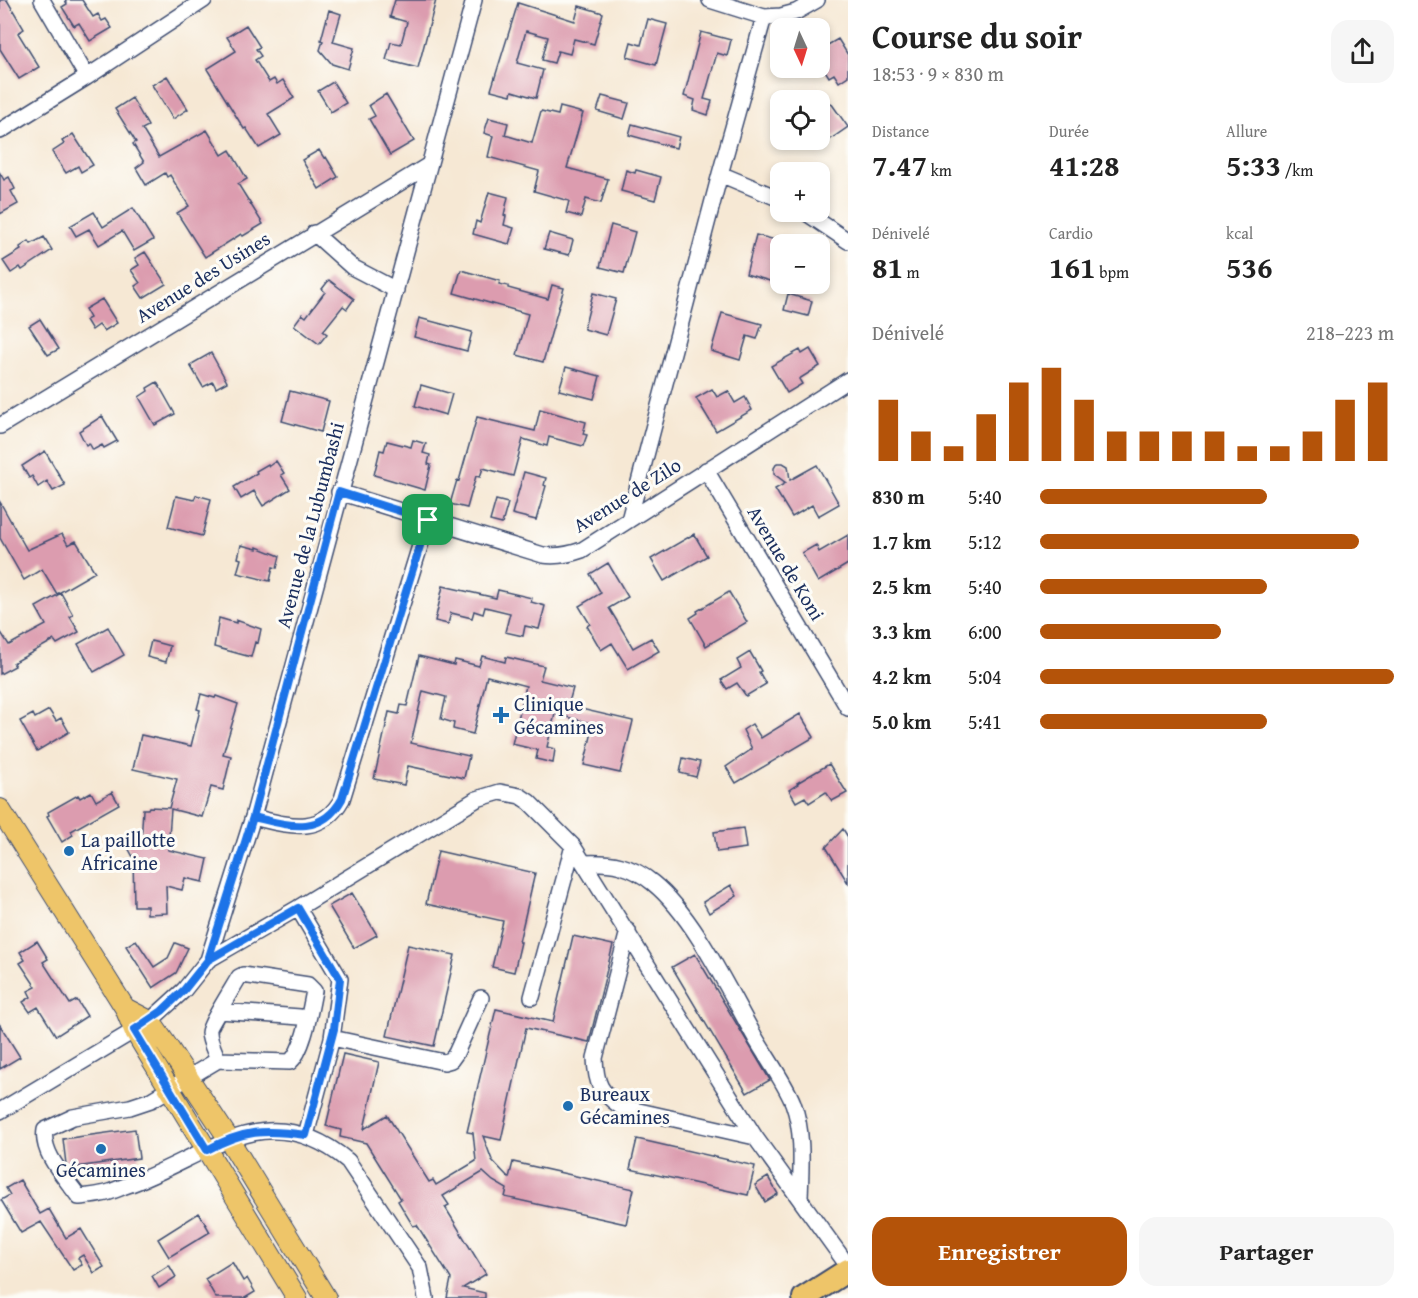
<!DOCTYPE html>
<html lang="fr">
<meta charset="utf-8">
<style>
body{margin:0;font-family:"Gentium Book Plus",serif;background:#f6f6f6;color:#222;height:100vh;display:flex;flex-direction:column;font-size:22px;white-space:nowrap}
*{box-sizing:border-box;margin:0}
p{font-size:20px;color:#767676}
.icon{flex:none;width:33px;height:33px;fill:none;stroke:currentColor;stroke-width:2;stroke-linecap:round;stroke-linejoin:round}
.map{position:relative;flex:1;overflow:hidden}
.drawer{display:flex;flex-direction:column;background:#fff;width:570px}
.drawer>*{flex:none}
.needle{width:39px;rotate:176deg}
.controls{position:absolute;left:770px;top:18px;display:grid;gap:12px}
.controls a{display:grid;place-items:center;width:60px;height:60px;border-radius:12px;background:#fff;box-shadow:0 3px 9px #0003;font-size:30px}
.pin{position:absolute;display:grid;place-items:center;width:51px;height:51px;color:#fff;margin:-26px;border-radius:12px;box-shadow:0 3px 9px #0006}
.round{display:grid;place-items:center;flex:none;width:63px;height:63px;border-radius:18px;background:#f6f6f6}
.summary{display:flex;align-items:center;justify-content:space-between;height:102px;padding:0 24px}
h1{font-size:33px;font-weight:700;line-height:45px}
.figures{display:grid;grid-template-columns:repeat(3,1fr);gap:9px;height:102px;padding:6px 24px}
.figures div{display:grid;align-content:center}
.figures b{font-size:30px;font-weight:700}
.figures small{font-size:16px;font-weight:400}
.figures p{font-size:16px}
.chart{height:168px;padding:12px 24px}
.chart p{display:flex;justify-content:space-between}
.chart svg{width:100%;height:108px;margin-top:6px;stroke:#b45309;stroke-width:6}
.action{display:flex;gap:12px;margin-top:auto;padding:12px 24px}
.action a{flex:1;height:69px;border-radius:18px;background:#b45309;color:#fff;font-size:24px;font-weight:700;line-height:69px;text-align:center}
.action a+a{background:#f6f6f6;color:#222}
ul{padding:0 24px;list-style:none;font-size:20px}
li{display:grid;grid-template-columns:96px 72px 1fr;align-items:center;height:45px}
li i{height:15px;border-radius:8px;background:#b45309}
main{display:flex;flex:1;min-height:0}
.map>svg:first-child{display:block}
.building{fill:#dc9caf}
.lines{fill:none;stroke-linecap:round;stroke-linejoin:round}
.minor-casing{stroke:#3c4b70;stroke-width:18}
.major-casing{stroke:#3c4b70;stroke-width:22}
.highway-casing{stroke:#3c4b70;stroke-width:26}
.minor{stroke:#fff;stroke-width:15}
.major{stroke:#eec569;stroke-width:20}
.highway{stroke:#eec569;stroke-width:22}
.route-casing{stroke:#fff;stroke-width:12}
.route{stroke:#1a73e8;stroke-width:8}
.poi-dot{fill:#1f6fb2;stroke:#fdfcf7;stroke-width:2}
.labels{text-anchor:middle;stroke-width:6;stroke-linejoin:round;paint-order:stroke}
.street-label{font-size:20px;fill:#1b2f5e;stroke:#fdfcf7}
.poi-label{font-size:20px;fill:#1b2f5e;stroke:#fdfcf7;text-anchor:start}
</style>
<main>
<div class="map">
<svg width="848" height="1298" viewBox="0 0 848 1298">
<rect width="100%" height="100%" fill="#fdfcf7"/>
<filter id="ink" filterUnits="userSpaceOnUse"><feTurbulence type="fractalNoise" baseFrequency=".0167" numOctaves="2"/><feDisplacementMap in="SourceGraphic" scale="12" xChannelSelector="R" yChannelSelector="G"/><feConvolveMatrix kernelMatrix="1 2 1 2 8 2 1 2 1" color-interpolation-filters="sRGB"/></filter>
<filter id="wash" filterUnits="userSpaceOnUse"><feTurbulence type="fractalNoise" baseFrequency=".008" numOctaves="4" result="noise"/><feDisplacementMap in="SourceGraphic" scale="24" xChannelSelector="R" yChannelSelector="G"/><feGaussianBlur stdDeviation="1.35" result="paint"/><feColorMatrix in="noise" values="0 0 0 0 0 0 0 0 0 0 0 0 0 0 0 0 0 1.4 0 .05"/><feComposite in="paint" operator="in"/></filter>
<g filter="url(#wash)">
<rect width="100%" height="100%" fill="#f6e8d4"/>
<g id="blocks">
<path class="building" d="M0,0H7L24,29L18,33L39,67L19,79L0,49Z
M65,0H82L93,17L98,14L102,21L106,19L112,28L90,41L79,23L74,26L62,7L67,4Z
M395,0H436L418,68L386,60L391,42L401,44L407,22L390,17Z
M518,3L575,21L579,6L603,13L594,44L574,39L570,54L558,51L554,63L542,60L548,37L526,31L517,63L543,70L536,98L512,91L511,95L491,90Z
M329,10L341,14L333,42L354,48L348,69L332,64L320,50L323,41L321,40Z
M648,19L667,24L656,65L627,57L631,42L641,45Z
M246,25L260,47L256,49L261,56L255,60L269,82L274,79L277,84L283,80L294,98L268,114L281,135L259,148L246,128L244,129L207,69L236,51L227,37Z
M701,32L731,40L727,56L717,53L704,99L712,101L708,115L693,110L695,100L684,96Z
M838,39L848,55V76L839,82L834,74L829,77L819,61V50Z
M167,76L188,109L173,119L152,85Z
M333,82L346,103L331,112L318,91Z
M386,94L414,141L390,155L369,119L375,116L369,105Z
M602,96L629,103L624,119L597,111Z
M132,98L148,126L142,129L159,157L207,130L222,155L230,150L247,179L238,184L263,224L243,236L241,234L205,257L177,213L189,206L170,175L167,177L165,173L146,185L136,168L144,162L133,144L136,142L115,109Z
M831,103L848,127L819,147V111Z
M560,107L583,113L567,168L608,179L601,203L586,199L581,217L566,213L569,201L534,191L539,171L488,157L493,136L484,133L489,118L508,123L505,135L532,143L541,111L558,115Z
M632,124L679,137L676,148L629,135Z
M73,134L93,165L81,172L78,166L66,173L52,152L64,144L62,141Z
M319,150L324,158L326,157L338,177L319,189L302,160Z
M626,170L635,173L636,170L661,177L655,200L621,191Z
M0,173L4,180L9,177L15,189L11,191L18,204L0,214Z
M489,192L508,197L504,215L506,216L504,225L514,228L509,244L473,234L476,221L480,223Z
M133,208L153,240L134,251L122,231L99,245L89,229L76,236L70,226L94,212L103,227Z
M611,225L635,232L624,273L600,267Z
M549,233L573,240L569,255L544,249Z
M756,235L780,241V284L746,274Z
M44,237L52,250L22,270L20,267L11,273L3,261L21,250L20,247L29,241L31,244Z
M145,252L166,284L143,298L135,286L140,283L131,270L139,265L135,258Z
M461,270L500,281L499,284L508,286V288L548,299L552,285L564,288L543,362L517,355L528,314L454,293Z
M329,280L354,299L347,309L343,306L323,331L327,334L319,344L294,325L302,314L306,317L325,292L322,289Z
M593,293L616,299L606,335L584,329Z
M788,294L812,301L808,316L784,310Z
M102,299L117,323L104,331L99,325L92,330L86,320L90,318L85,309Z
M722,313L762,324L757,339L747,336L740,360L711,351Z
M419,318L472,332L467,351L414,337Z
M40,319L59,349L48,355L29,326Z
M810,349L820,366L799,379L802,384L787,393L771,366L800,350L802,354Z
M211,353L227,382L216,388L213,382L203,387L190,365Z
M566,367L600,376L594,399L559,390Z
M157,382L175,414L155,425L139,397L148,391L147,388Z
M421,385L452,394L446,415L415,406Z
M712,389L717,397L728,391L735,403L745,397L752,410L716,431L696,398Z
M290,391L329,401L321,432L282,421Z
M540,409L586,422L583,434L587,435L583,446L549,437L547,446L523,439L513,476L483,468L480,477L476,476L467,508L450,504L457,480L459,481L477,417L535,431Z
M102,416L117,441L104,448L102,445L93,450L89,443L86,445L79,431Z
M413,440L426,444L423,453L430,455L428,464L431,465L425,490L374,475L380,450L384,451L387,441L411,447Z
M45,451L65,485L53,491L47,481L38,487L32,476L29,478L22,466Z
M276,461L284,473L281,475L290,489L263,506L254,491L241,499L234,487L257,473L256,471L268,464L269,466Z
M777,463H783L788,466L790,480L817,465L839,504L818,516L812,505L792,517L775,489L786,483L774,474V468Z
M524,472L546,478L544,485L546,486L536,520L512,514Z
M196,495L211,499L202,536L168,527L176,496L194,500Z
M496,500L508,503L502,524L490,521Z
M0,502L27,550L62,534L68,545L76,541L95,572L57,594L42,569L24,580L0,538Z
M694,534L707,556L664,581L651,559Z
M848,535V564L818,582L802,553L816,545L819,552Z
M241,545L257,549V547L280,556L277,568L273,567L270,581L237,573L241,559L238,558Z
M608,563L628,597L609,608L633,648L651,638L659,651L628,669L612,643L601,650L587,626L590,624L579,606L601,593L590,574Z
M443,586L496,598L498,590L532,598L531,602L545,606L539,629L525,626L523,636L505,632L510,613L485,607L483,614L474,611L472,618L451,613L448,624L435,621Z
M729,592L747,622L706,646L690,618L698,613L697,611Z
M61,593L73,615L70,617L79,632L57,644L54,640L13,663L15,666L0,674V631L9,645L46,625L36,607Z
M219,618L236,623V620L261,629L258,643L255,642L251,657L214,647Z
M108,627L124,655L94,672L78,644Z
M151,641L170,646L166,662L147,657Z
M750,652L761,671L759,672L766,684L746,696L737,683L727,689L721,680L741,668L737,660Z
M419,656L454,665L455,660L479,666L482,656L505,662L506,657L544,666L540,680L573,688L568,706L633,721L620,773L584,765L594,724L555,714L547,747L555,749L553,763L536,759L538,750L512,744L526,686L487,676L473,734L453,729L454,723L441,719L446,697L423,691L411,743L469,756L464,778L408,766L404,785L374,779L389,712L399,714L401,705L407,706Z
M201,694L215,698L216,696L238,704L223,754L231,756L223,790L211,787L202,817L171,809L168,850L208,859L203,882L185,878L182,890L166,886L167,913L147,914V906H134L133,857L125,842L136,836L141,844L143,809H148L149,807L169,808L177,779L133,769L141,735L191,746L200,710L197,709Z
M49,710L56,721L61,718L69,732L37,751L20,721L33,714L35,718Z
M800,714L814,737L736,783L726,767L752,749L743,730L752,724L761,738Z
M683,758L700,762L696,777L680,773Z
M829,764L847,793L832,801L826,792L809,803L805,797L796,802L789,790L798,784L797,783Z
M91,792L96,801L112,792L119,804L71,831L73,835L62,842L47,816L49,815L48,812L78,795L80,798Z
M743,828L746,848L717,852L714,832Z
M843,829L848,837V883L826,847Z
M438,851L535,873L519,942H521L514,972L492,967L503,921L426,904Z
M731,885L737,896L709,913L703,902Z
M352,893L377,935L354,948L329,906Z
M573,936L613,945L589,1042L526,1028L501,1140L483,1136L492,1160L509,1178L513,1162L634,1189L626,1224L505,1197L507,1189L493,1181L483,1172L443,1196L449,1205L445,1207L486,1274L463,1288L485,1293V1298H447L451,1279L417,1225L413,1226L398,1201L401,1199L366,1143L340,1137L341,1130L326,1126L343,1054L379,1062L364,1129L387,1115L429,1182L433,1180L436,1185L476,1161L473,1133L467,1132L496,1009L553,1022Z
M136,940L154,967L168,958L175,943L188,948L176,973L153,988L126,946Z
M37,941L48,959L43,962L70,1004L77,1000L87,1016L56,1036L38,1007L30,1012L23,1002L31,997L28,991L36,987L20,963L25,960L20,952Z
M408,945L455,955L434,1046L387,1036Z
M695,954L770,1080L747,1093L672,967Z
M0,1025L20,1057L0,1069Z
M135,1129L139,1158L69,1168L66,1164L63,1139Z
M637,1139L755,1166L748,1195L630,1169Z
M768,1177L778,1194L765,1202L755,1185Z
M20,1180L40,1214L49,1209L66,1238L81,1229L104,1267L94,1273L83,1255L78,1258L82,1265L73,1270L41,1222L21,1233L1,1200L10,1195L6,1188Z
M199,1213L210,1232L169,1257L158,1239Z
M232,1262L243,1281L247,1278L255,1292L245,1298H216L205,1279Z
M169,1265L176,1277L159,1288L152,1276Z"/>
</g>
</g>
<g filter="url(#ink)">
<use href="#blocks" fill-opacity="0" stroke="#3c4b70" stroke-width="1.5"/>
<g class="lines">
<g class="minor-casing">
<path id="minor" d="M42,0L87,77
M710,0L764,17L781,16L796,12L817,0
M0,131L87,77L204,0
M720,174L780,199
M805,212L848,241
M314,233L352,267L396,290
M0,426L429,165
M706,470L848,708
M339,492L543,555C557,557 568,555 582,550L848,380
M629,520L720,174L764,17
M253,817C287,825 321,837 342,799L428,520
M585,863C612,862 631,865 653,883C695,917 729,992 756,1039C767,1058 785,1083 793,1103C804,1133 801,1167 800,1198
M298,908L340,979L332,1038L444,1062L451,1060L456,1053L481,998
M628,931L595,1058C596,1084 600,1092 621,1107L755,1137
M208,960L298,908L477,799L500,792L520,796L529,802L573,846L755,1137L848,1266
M532,997L573,846
M220,1011L300,1017L308,1019
M218,1060C215,1052 209,1041 209,1032C208,1027 234,986 239,977L243,975L308,985L314,991C310,1010 304,1050 290,1062L218,1060L151,1100L130,1107L73,1117L45,1130C41,1154 65,1177 79,1197C86,1196 94,1196 101,1194C110,1193 119,1188 128,1185C208,1157 266,1093 348,1161L420,1268L426,1298
M0,1111L150,1021L184,990L208,960L253,817L474,0
M306,1135L332,1038"/>
</g>
<g class="major-casing">
<path id="major" d="M0,809L125,1008L134,1030L149,1055L297,1298
M125,1008L150,1021L166,1044L228,1138L326,1298"/>
</g>
<g class="highway-casing">
<path id="highway" d="M804,1298L848,1270"/>
</g>
<use href="#minor" class="minor"/>
<use href="#major" class="major"/>
<use href="#highway" class="highway"/>
</g>
</g>
<g class="lines" filter="url(#ink)">
<g class="route-casing">
<path id="route" d="M428,520L342,799C321,837 287,825 253,817L208,960L184,990L162,1011L134,1030L207,1150C243,1130 265,1129 306,1135L334,1029L340,979L298,908L208,960L253,817L339,492L428,520"/>
</g>
<use href="#route" class="route"/>
</g>
<g class="poi-dot">
<path d="M498 706h6v6h6v6h-6v6h-6v-6h-6v-6h6z"/>
<circle cx="69" cy="851" r="6"/>
<circle cx="568" cy="1106" r="6"/>
<circle cx="101" cy="1149" r="6"/>
</g>
<g class="labels">
<g class="street-label">
<text transform="translate(203 277) rotate(-32)" y="7">Avenue des Usines</text>
<text transform="translate(627 495) rotate(-32)" y="7">Avenue de Zilo</text>
<text transform="translate(310 525) rotate(-75)" y="7">Avenue de la Lubumbashi</text>
<text transform="translate(786 563) rotate(59)" y="7">Avenue de Koni</text>
</g>
<g class="poi-label">
<text x="514" y="711">Clinique<tspan x="514" dy="23">Gécamines</tspan></text>
<text x="81" y="847">La paillotte<tspan x="81" dy="23">Africaine</tspan></text>
<text x="580" y="1101">Bureaux<tspan x="580" dy="23">Gécamines</tspan></text>
<text x="101" y="1177" text-anchor="middle">Gécamines</text>
</g>
</g>
</svg>
<div class="controls">
<a><svg class="needle" viewBox="-14 -14 28 28"><path d="M0-13l5 13h-10z" fill="#e53935"/><path d="M0 13l5-13h-10z" fill="#767676"/></svg></a>
<a><svg class="icon" aria-label="locate" viewBox="0 0 24 24"><circle cx="12" cy="12" r="6"/><path d="M12 2v4M12 18v4M2 12h4M18 12h4"/></svg></a>
<a>+</a>
<a>−</a>
</div>
<div class="pin" style="left:428px;top:520px;background:#1e9e55"><svg class="icon" aria-label="arrive" viewBox="0 0 24 24"><path d="M6 21V4h12l-3 4 3 4H6"/></svg></div>
</div>
<section class="drawer">
<div class="summary"><div><h1>Course du soir</h1><p>18:53 · 9 × 830 m</p></div><a class="round"><svg class="icon" aria-label="share" viewBox="0 0 24 24"><path d="M12 15V3M7 8l5-5 5 5M5 13v7h14v-7"/></svg></a></div>
<div class="figures">
<div><p>Distance</p><b>7.47<small> km</small></b></div>
<div><p>Durée</p><b>41:28</b></div>
<div><p>Allure</p><b>5:33<small> /km</small></b></div>
</div>
<div class="figures">
<div><p>Dénivelé</p><b>81<small> m</small></b></div>
<div><p>Cardio</p><b>161<small> bpm</small></b></div>
<div><p>kcal</p><b>536</b></div>
</div>
<div class="chart"><p><span>Dénivelé</span>218–223 m</p>
<svg viewBox="0 0 160 44" preserveAspectRatio="none"><path d="M5 44V19M15 44V32M25 44V38M35 44V25M45 44V12M55 44V6M65 44V19M75 44V32M85 44V32M95 44V32M105 44V32M115 44V38M125 44V38M135 44V32M145 44V19M155 44V12"/></svg>
</div>
<ul>
<li><b>830 m</b>5:40<i style="width:64%"></i></li>
<li><b>1.7 km</b>5:12<i style="width:90%"></i></li>
<li><b>2.5 km</b>5:40<i style="width:64%"></i></li>
<li><b>3.3 km</b>6:00<i style="width:51%"></i></li>
<li><b>4.2 km</b>5:04<i style="width:100%"></i></li>
<li><b>5.0 km</b>5:41<i style="width:64%"></i></li>
</ul>
<div class="action"><a>Enregistrer</a><a>Partager</a></div>
</section>
</main>
